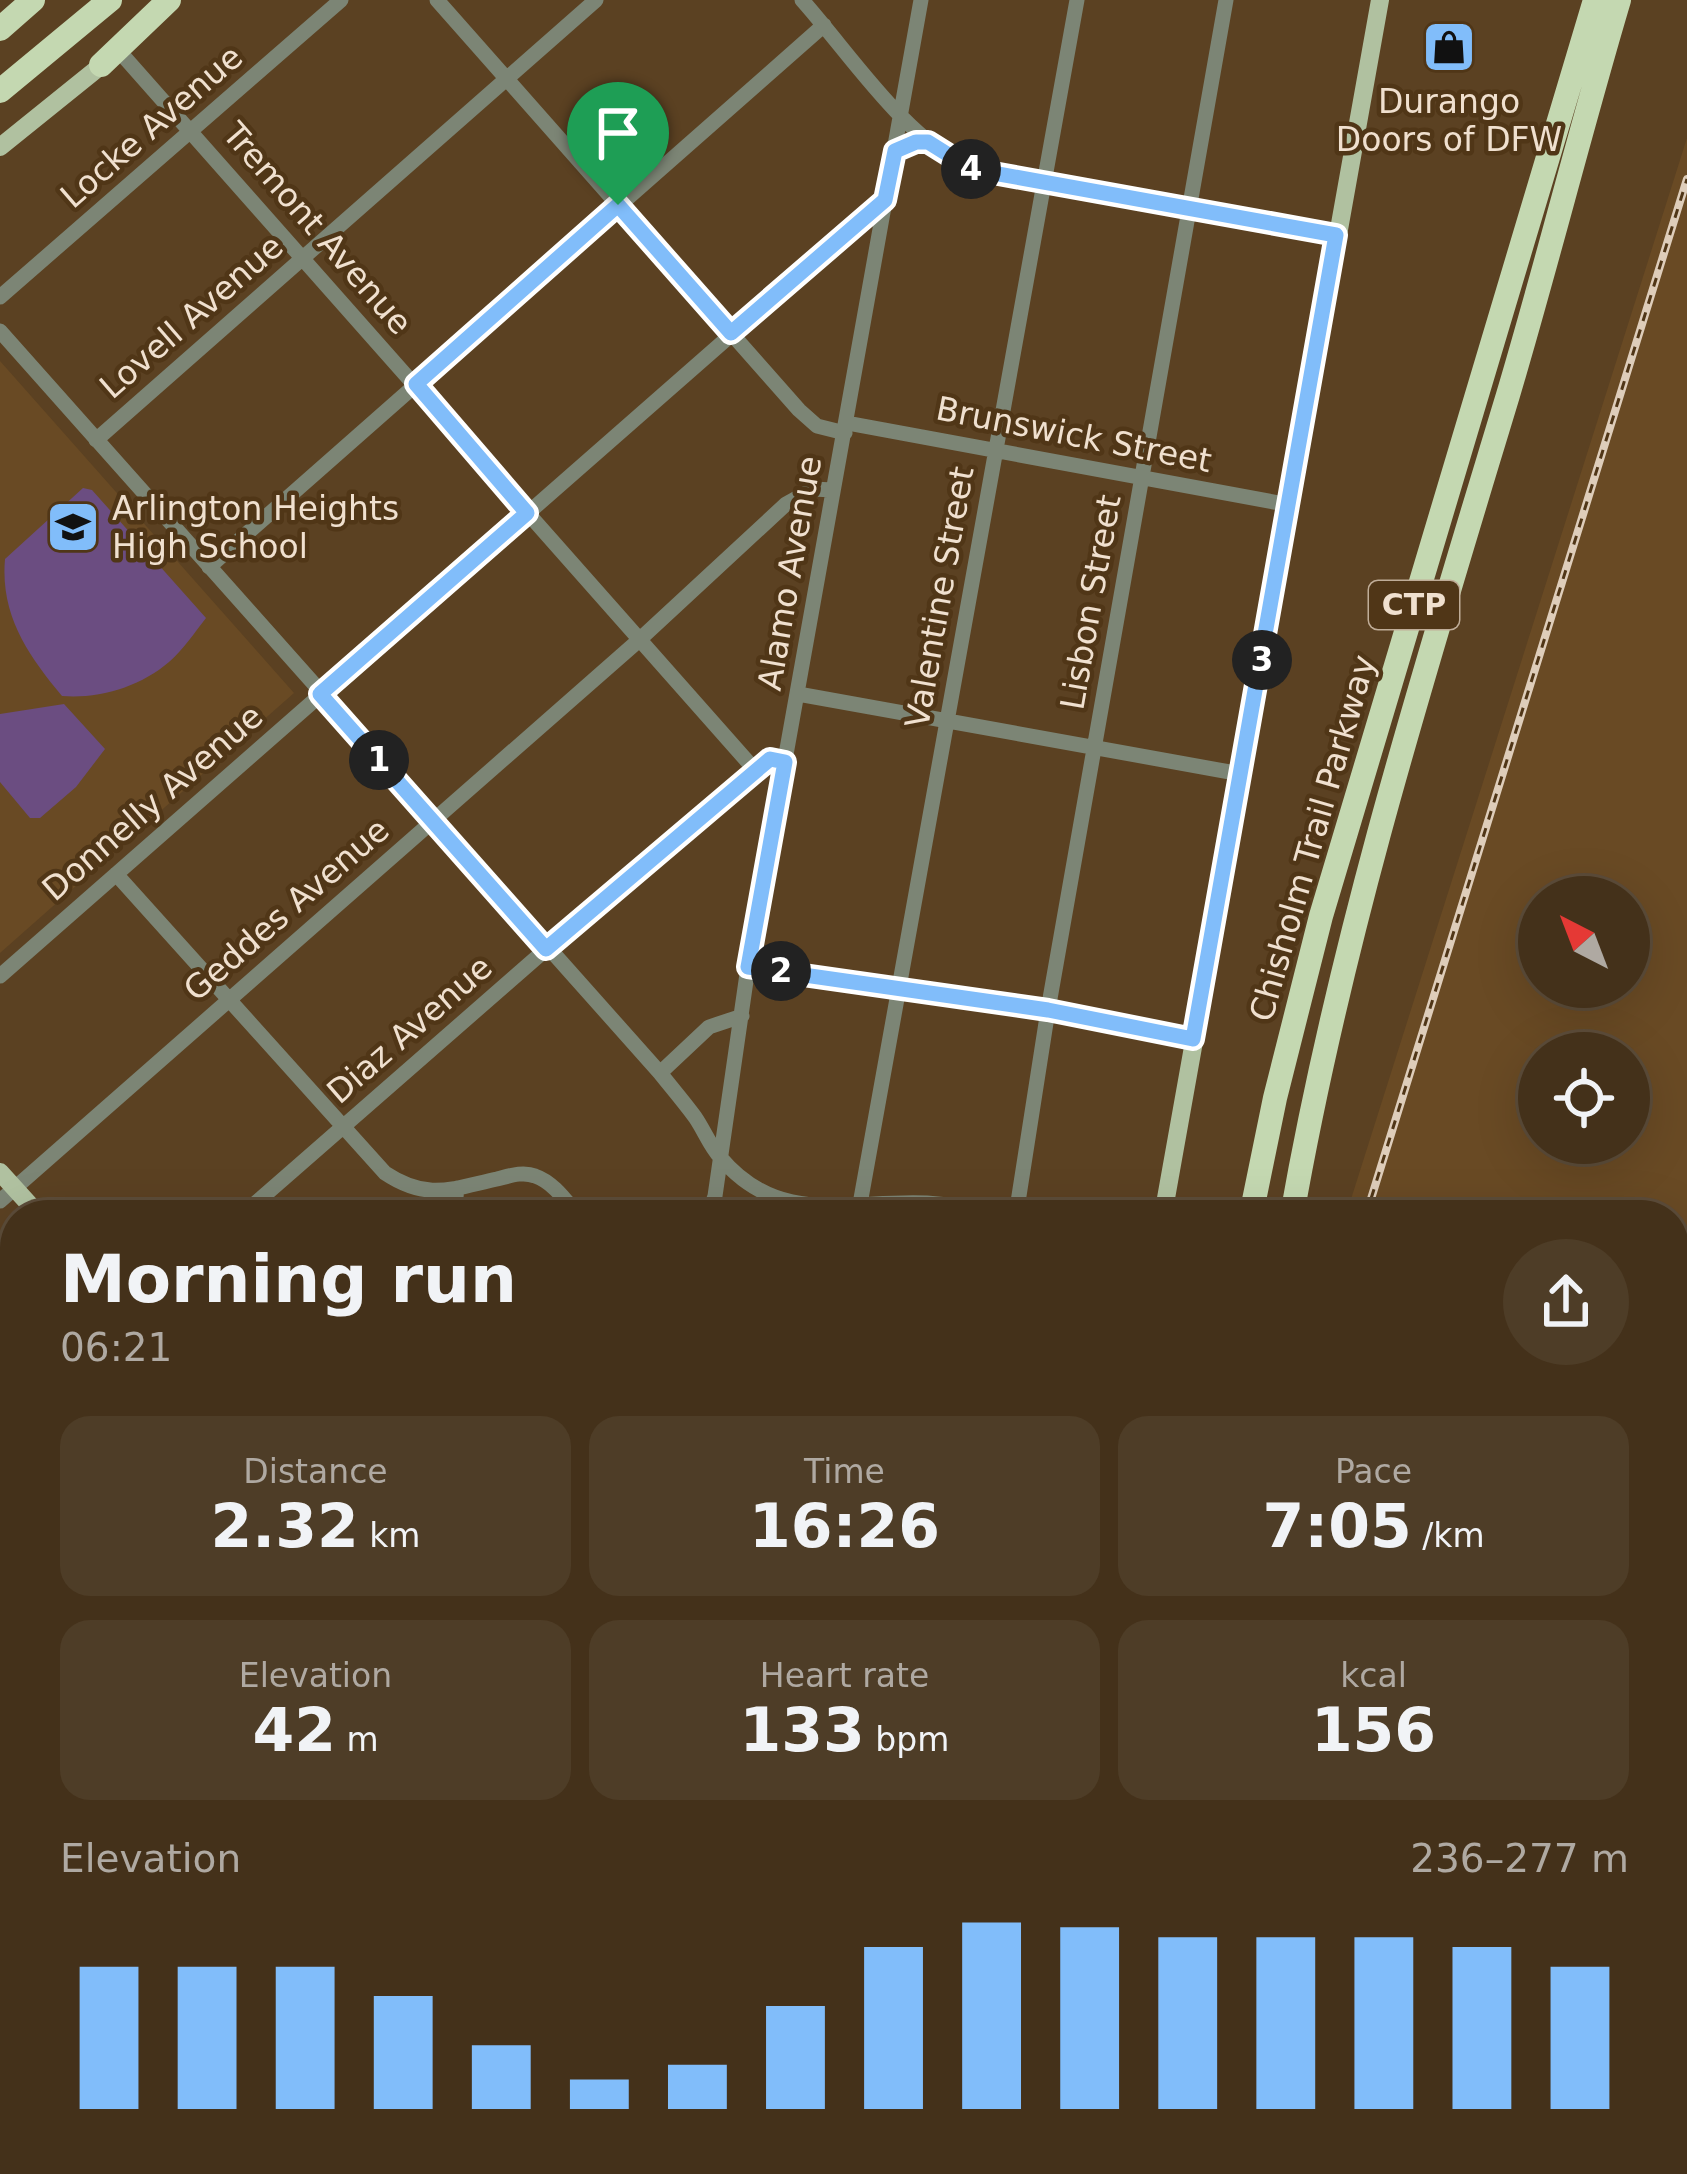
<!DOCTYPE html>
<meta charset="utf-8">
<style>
body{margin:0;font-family:"DejaVu Sans",sans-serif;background:#4e3d27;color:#f1f3f6;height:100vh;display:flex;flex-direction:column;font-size:45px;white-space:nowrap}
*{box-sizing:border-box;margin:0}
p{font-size:39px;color:#afa9a2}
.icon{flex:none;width:66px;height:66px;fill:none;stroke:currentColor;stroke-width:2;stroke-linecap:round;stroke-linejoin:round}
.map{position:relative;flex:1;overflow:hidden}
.panel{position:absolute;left:0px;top:1200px;width:1689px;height:975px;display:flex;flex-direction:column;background:#44311a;border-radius:48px 48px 0 0;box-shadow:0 12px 48px #0002,0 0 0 3px #5c4c39}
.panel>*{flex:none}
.needle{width:78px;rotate:318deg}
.tools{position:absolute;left:1518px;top:876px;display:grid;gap:24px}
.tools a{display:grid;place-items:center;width:132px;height:132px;border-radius:50%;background:#44311a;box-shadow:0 12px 48px #0002,0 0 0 3px #5c4c39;font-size:60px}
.pin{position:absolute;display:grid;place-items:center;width:102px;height:102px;color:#fff;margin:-123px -51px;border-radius:50% 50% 50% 0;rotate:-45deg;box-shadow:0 0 12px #0007}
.pin .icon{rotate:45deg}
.km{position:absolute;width:60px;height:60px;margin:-30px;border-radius:50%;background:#222;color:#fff;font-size:33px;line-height:60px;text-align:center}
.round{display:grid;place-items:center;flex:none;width:126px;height:126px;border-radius:63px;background:#4e3d27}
.summary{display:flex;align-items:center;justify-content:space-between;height:204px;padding:0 60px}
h1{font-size:66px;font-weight:600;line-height:90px}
.figures{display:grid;grid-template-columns:repeat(3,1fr);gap:18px;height:204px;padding:12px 60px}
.figures div{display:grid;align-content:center;border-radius:30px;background:#4e3d27;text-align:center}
.figures b{font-size:60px;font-weight:600}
.figures small{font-size:33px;font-weight:400}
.figures p{font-size:33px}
.chart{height:336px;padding:24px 60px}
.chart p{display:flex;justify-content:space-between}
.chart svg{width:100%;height:216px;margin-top:12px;stroke:#81bdfa;stroke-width:6}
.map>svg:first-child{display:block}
.built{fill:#694a24;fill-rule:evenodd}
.green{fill:#6b4d81}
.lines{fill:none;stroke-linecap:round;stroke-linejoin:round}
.minor{stroke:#7c8575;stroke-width:15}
.major{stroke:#b0c1a0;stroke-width:18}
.highway{stroke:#c4d8b1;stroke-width:24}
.rail-casing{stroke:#decdba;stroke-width:8}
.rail{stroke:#503617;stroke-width:3;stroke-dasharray:9;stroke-linecap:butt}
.major-bridge{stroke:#b0c1a0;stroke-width:18}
.route-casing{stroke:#fff;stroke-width:24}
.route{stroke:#81bdfa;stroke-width:15}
.labels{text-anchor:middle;stroke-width:9;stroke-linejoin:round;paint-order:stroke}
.shield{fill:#503617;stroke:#c0ad98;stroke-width:3}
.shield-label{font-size:30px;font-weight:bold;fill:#f0e0cf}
.poi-label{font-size:33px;fill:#f0e0cf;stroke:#503617}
.street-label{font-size:33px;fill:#f0e0cf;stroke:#503617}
</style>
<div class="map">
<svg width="1687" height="2174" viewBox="0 0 1687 2174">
<rect width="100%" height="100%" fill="#5b4122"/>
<path class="built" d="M1687,138V1914L1674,1942V1215H1346ZM1629,897V987H1539V897ZM1629,1053V1143H1539V1053Z
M0,361L294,693L0,953Z
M1,1228L15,1243L14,1395L0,1379Z
M1210,2160H1570L1563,2174H1209Z"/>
<path class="green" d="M83,488L92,490L206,618C195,632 183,650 169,662C140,687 99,699 62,696C29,656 0,616 5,559Z
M64,704L105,749L76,787L40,818H30L0,782V714Z"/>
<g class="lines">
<path class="minor" d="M437,0L799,410L817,426L845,433
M802,0C851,55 904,138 971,169L1336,235
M119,51L755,770
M0,297L341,0
M0,331L660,1073C672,1088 684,1102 695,1117C704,1130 710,1146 720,1157C795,1247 890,1177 984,1215
M847,423L1290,505
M96,440L596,0
M209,567L824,25
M798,694L1241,774
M116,874L385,1173C427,1201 451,1189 497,1179C509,1176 523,1171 535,1176C553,1182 566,1201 578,1215
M748,967L1048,1010L1193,1039
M0,976L885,200
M660,1073L709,1027L742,1016
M0,1201L638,641L786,504L813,489L833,490
M860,1204L1077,0
M242,1215L718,799L770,759L785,762
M454,1215L457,1188
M708,1215L715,1196L748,967L921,0
M1016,1215L1048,1010L1226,0
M0,1427L15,1414
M0,1569L15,1586
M0,1654L15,1641
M0,1889L15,1883
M0,1988L15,2005
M0,2103L15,2090
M682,2160L695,2174
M151,2174L167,2160
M371,2174L387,2160"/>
<path class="major" d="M0,147L108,60
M0,1172L39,1215
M1163,1215L1380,0
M1066,2160L1079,2174
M1152,2174V2160
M1169,2174L1170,2160"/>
<path class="highway" d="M0,29L33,0
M101,65L169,0
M0,91L110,0
M1251,1215L1275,1098L1321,916L1595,0
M1292,1215C1341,936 1426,666 1508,395C1547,264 1580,131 1619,0
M1286,2160L1291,2174"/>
<g class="rail-casing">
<path id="rail" d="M1366,1215L1687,179
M1674,1861L1687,1835
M1216,2174L1219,2160
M1514,2174L1521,2160"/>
</g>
<use href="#rail" class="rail"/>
<path class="major-bridge" d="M1196,2160L1219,2174
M1234,2160L1257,2174"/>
</g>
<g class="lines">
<g class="route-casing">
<path id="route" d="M916,142H928L971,169L1336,235L1193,1039L1048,1010L748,967L785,762L770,759L546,949L320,694L527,513L416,384L618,205L731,333L885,200L895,151Z"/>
</g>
<use href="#route" class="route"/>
</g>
<defs>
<g id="shop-square" transform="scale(2.7)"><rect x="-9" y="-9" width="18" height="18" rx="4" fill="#81bdfa" stroke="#503617"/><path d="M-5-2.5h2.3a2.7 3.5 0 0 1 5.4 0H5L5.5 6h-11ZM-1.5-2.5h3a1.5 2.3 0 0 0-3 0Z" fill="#111"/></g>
<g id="school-square" transform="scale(2.7)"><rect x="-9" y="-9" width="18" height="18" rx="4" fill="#81bdfa" stroke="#503617"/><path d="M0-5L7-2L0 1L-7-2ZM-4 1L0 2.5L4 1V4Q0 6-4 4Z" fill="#111"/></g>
</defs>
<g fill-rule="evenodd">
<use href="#shop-square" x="1449" y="47"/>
<use href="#school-square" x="73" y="527"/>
</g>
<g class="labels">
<rect class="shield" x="1369" y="581" width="90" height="48" rx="9"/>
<g class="shield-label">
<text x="1414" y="615">CTP</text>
</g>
<g class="poi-label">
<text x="1449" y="113">Durango<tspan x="1449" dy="38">Doors of DFW</tspan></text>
<text x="112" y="520" text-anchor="start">Arlington Heights<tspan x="112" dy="38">High School</tspan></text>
</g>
<g class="street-label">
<text transform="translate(151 126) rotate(-41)" y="12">Locke Avenue</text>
<text transform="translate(318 228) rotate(49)" y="12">Tremont Avenue</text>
<text transform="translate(191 316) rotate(-41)" y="12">Lovell Avenue</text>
<text transform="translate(1074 434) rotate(11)" y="12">Brunswick Street</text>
<text transform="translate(789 573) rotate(-80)" y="12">Alamo Avenue</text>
<text transform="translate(939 597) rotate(-80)" y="12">Valentine Street</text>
<text transform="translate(1090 602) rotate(-80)" y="12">Lisbon Street</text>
<text transform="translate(152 802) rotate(-41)" y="12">Donnelly Avenue</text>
<text transform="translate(1312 838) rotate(-74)" y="12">Chisholm Trail Parkway</text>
<text transform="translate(286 909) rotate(-41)" y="12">Geddes Avenue</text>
<text transform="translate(409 1029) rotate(-41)" y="12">Diaz Avenue</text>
</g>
</g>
</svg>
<div class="tools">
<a><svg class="needle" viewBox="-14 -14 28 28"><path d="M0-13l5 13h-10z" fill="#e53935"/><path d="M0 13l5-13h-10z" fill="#afa9a2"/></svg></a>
<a><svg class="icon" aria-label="locate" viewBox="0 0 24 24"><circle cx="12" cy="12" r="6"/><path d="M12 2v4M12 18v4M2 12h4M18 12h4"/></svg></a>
</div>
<div class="pin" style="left:618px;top:205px;background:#1e9e55"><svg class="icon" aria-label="arrive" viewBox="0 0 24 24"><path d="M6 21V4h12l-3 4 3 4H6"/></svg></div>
<b class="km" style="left:379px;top:760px">1</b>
<b class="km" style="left:781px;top:971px">2</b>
<b class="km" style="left:1262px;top:660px">3</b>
<b class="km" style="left:971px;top:169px">4</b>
<section class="panel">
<div class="summary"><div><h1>Morning run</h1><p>06:21</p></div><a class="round"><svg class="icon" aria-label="share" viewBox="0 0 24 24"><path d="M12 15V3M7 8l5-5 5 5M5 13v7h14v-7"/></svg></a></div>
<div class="figures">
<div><p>Distance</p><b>2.32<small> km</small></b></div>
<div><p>Time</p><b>16:26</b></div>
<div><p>Pace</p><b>7:05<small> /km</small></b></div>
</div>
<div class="figures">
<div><p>Elevation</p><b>42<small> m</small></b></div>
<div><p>Heart rate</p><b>133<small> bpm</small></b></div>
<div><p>kcal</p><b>156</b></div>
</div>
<div class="chart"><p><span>Elevation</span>236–277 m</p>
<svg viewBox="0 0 160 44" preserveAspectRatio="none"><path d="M5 44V15M15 44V15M25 44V15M35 44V21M45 44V31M55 44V38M65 44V35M75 44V23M85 44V11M95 44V6M105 44V7M115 44V9M125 44V9M135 44V9M145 44V11M155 44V15"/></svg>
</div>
</section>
</div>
